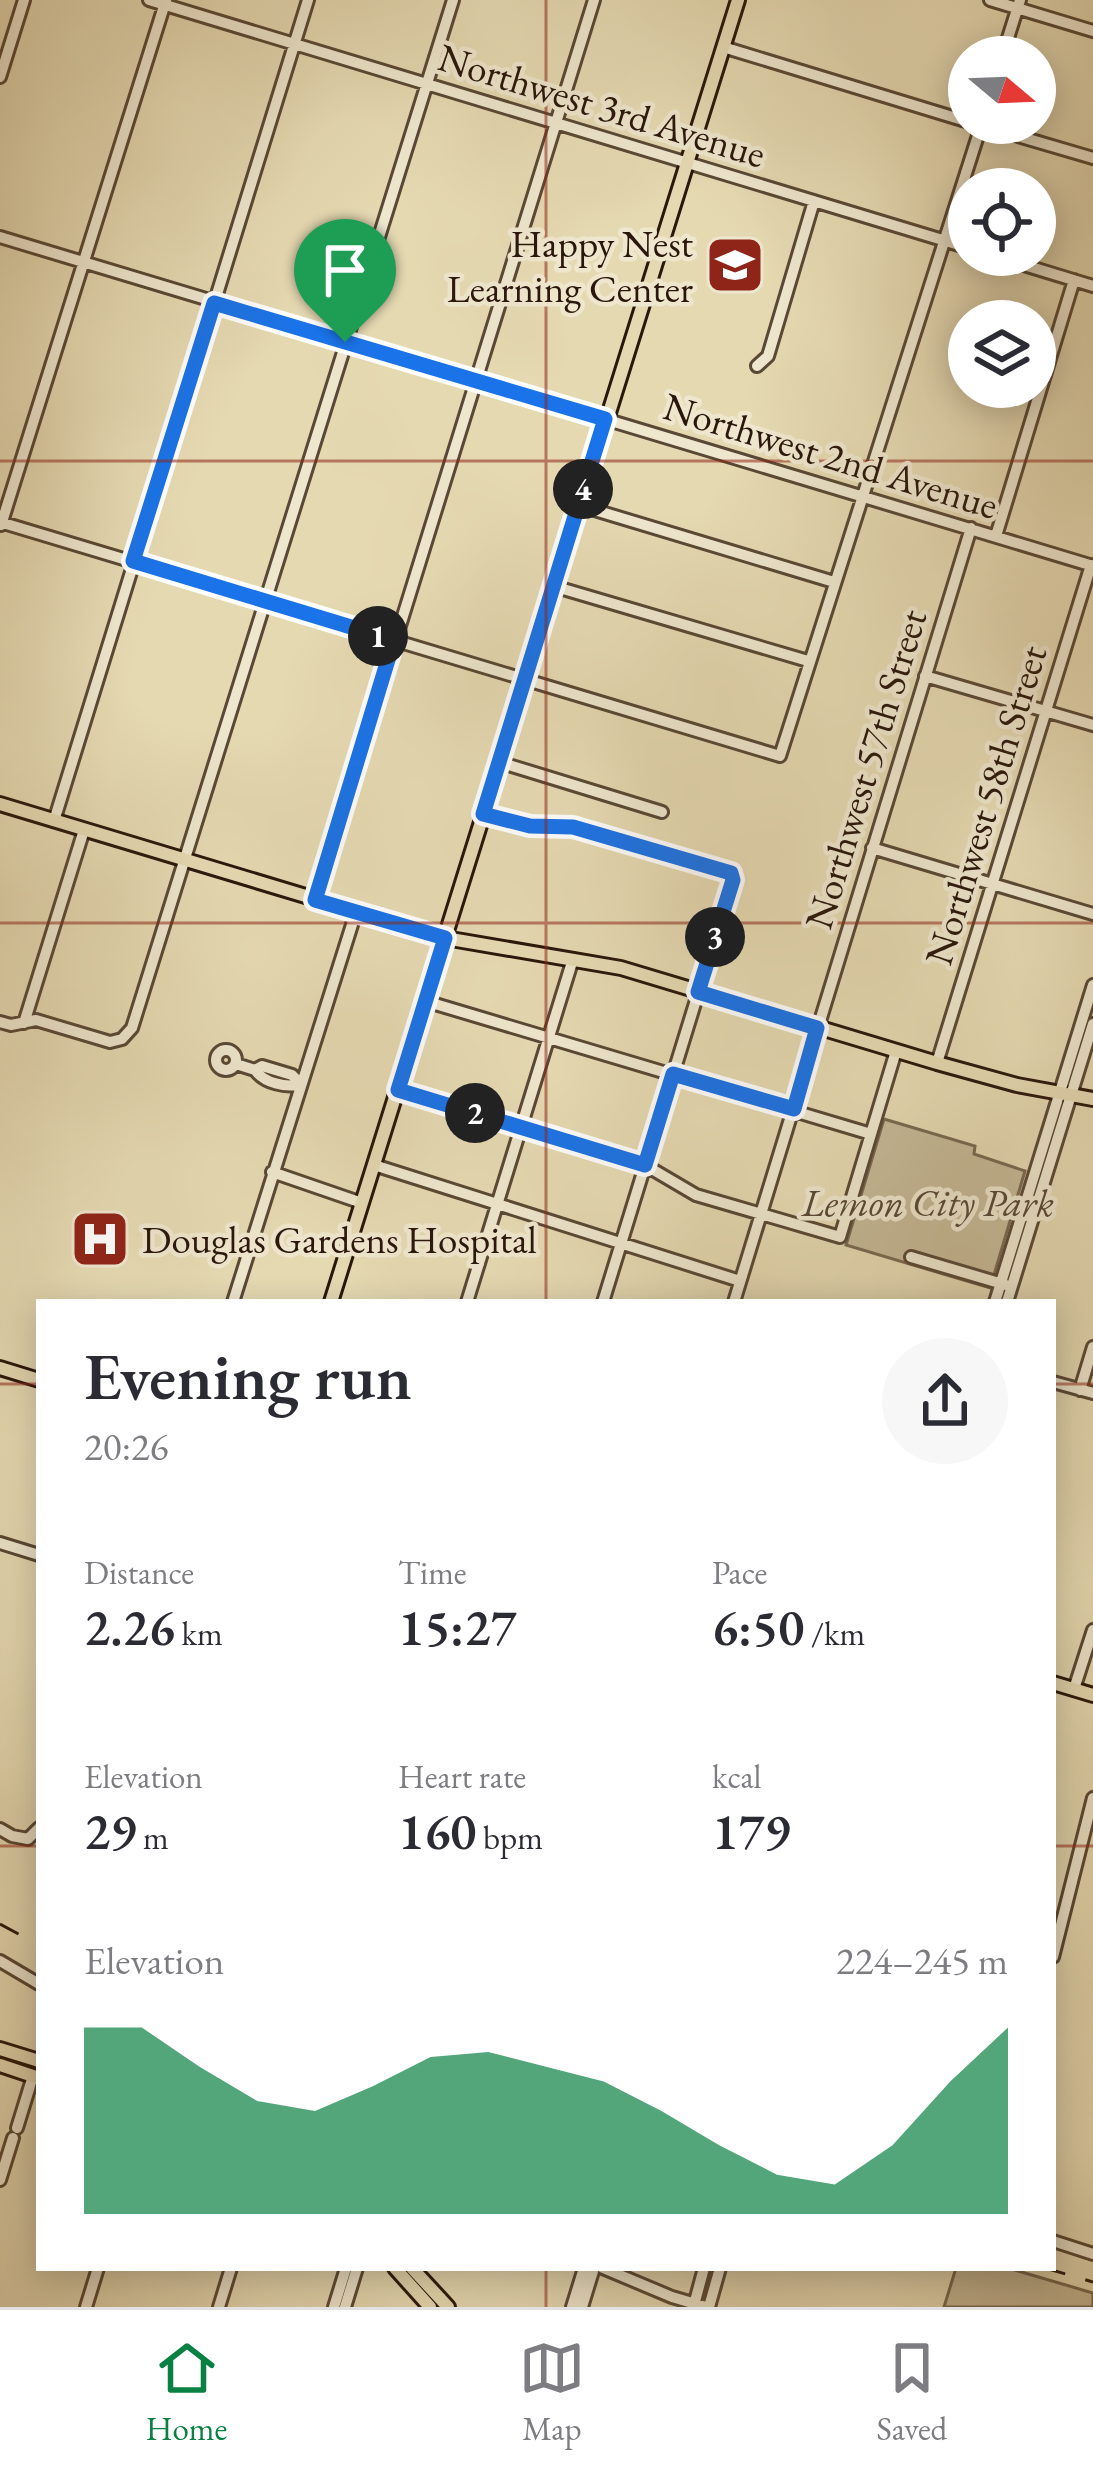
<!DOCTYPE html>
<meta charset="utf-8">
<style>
body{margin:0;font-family:"EB Garamond",serif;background:#f7f7f7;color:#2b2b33;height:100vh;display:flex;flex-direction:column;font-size:45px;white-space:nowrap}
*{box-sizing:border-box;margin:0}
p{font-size:39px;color:#7c7c81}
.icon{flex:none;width:66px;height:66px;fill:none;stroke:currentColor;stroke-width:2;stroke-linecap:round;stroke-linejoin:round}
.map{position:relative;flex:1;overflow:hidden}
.details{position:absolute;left:36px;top:1299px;width:1020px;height:972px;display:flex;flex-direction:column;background:#fff;border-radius:0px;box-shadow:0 6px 30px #0003}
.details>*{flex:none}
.needle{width:78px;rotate:109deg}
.controls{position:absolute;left:948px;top:36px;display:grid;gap:24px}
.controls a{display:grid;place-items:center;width:108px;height:108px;border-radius:50%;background:#fff;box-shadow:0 6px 30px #0003;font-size:60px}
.pin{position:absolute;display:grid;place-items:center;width:102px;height:102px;color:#fff;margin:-123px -51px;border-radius:50% 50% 50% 0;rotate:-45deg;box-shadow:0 0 12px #0007}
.pin .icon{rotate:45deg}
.km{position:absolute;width:60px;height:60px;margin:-30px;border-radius:50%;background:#222;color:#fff;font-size:33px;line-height:60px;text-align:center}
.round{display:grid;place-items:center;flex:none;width:126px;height:126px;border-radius:63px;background:#f7f7f7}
.summary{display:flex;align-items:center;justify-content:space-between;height:204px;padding:0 48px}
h1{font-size:66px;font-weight:600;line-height:90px}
.figures{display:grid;grid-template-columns:repeat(3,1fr);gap:18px;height:204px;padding:12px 48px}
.figures div{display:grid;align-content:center}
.figures b{font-size:51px;font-weight:600}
.figures small{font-size:33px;font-weight:400}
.figures p{font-size:33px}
.chart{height:336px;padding:24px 48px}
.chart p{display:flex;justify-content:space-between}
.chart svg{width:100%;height:216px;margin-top:12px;fill:#0b8043;opacity:.7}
.dock{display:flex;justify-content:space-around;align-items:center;height:168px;border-top:3px solid #e1e1e2;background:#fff;font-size:33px;color:#7c7c81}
.dock a{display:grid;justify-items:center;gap:6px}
.dock .on{color:#0b8043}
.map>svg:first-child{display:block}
.green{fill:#c5b896;stroke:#786850;stroke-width:3}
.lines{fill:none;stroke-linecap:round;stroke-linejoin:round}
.minor-casing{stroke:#594835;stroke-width:16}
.major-casing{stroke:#2a170b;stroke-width:18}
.minor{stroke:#eee6cd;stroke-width:10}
.major{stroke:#e5d9b2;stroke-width:12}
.rail{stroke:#2a170b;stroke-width:3;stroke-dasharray:21 21;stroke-linecap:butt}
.route-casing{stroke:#fff;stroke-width:24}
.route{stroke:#1a73e8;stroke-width:15}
.grid{fill:none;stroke:#8f2418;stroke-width:3;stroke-opacity:0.55}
.labels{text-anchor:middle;stroke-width:9;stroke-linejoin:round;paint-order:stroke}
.street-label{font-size:39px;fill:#2a170b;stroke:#eee6cd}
.poi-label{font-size:39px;fill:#2a170b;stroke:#eee6cd;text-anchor:end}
.park-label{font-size:39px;font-style:italic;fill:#584735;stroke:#eee6cd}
</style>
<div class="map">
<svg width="1093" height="2307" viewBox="0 0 1093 2307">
<rect width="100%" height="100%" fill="#e5d9b2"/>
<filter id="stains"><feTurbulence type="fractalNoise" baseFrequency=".00167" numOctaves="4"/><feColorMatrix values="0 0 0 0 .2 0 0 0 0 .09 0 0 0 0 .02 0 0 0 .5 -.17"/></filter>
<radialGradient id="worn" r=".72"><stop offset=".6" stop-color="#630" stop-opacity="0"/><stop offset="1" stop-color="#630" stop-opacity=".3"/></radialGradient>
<path class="green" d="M884,1119L975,1146L974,1154L1025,1171L990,1288L846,1245Z
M956,2268H1008L1093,2293V2307H944Z"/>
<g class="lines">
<g class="minor-casing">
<path id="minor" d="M149,0L969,248
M990,0L1093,31
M723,47L969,122
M1002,57L1020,0
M0,77L24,0
M977,124L1093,158
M0,237L1093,566
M991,255L1093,286
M757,366L768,356L814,201
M578,505L834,582
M0,522L780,756L982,123
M1,525L166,0
M996,536L1074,280
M553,586L808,661
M925,676L1093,725
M499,762L662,812
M483,814L530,826L573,827L731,873L733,880L603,1302
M54,821L308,0
M872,848L1093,914
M315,900L594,0
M425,1001L871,1134
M0,1022L11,1025L36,1020L110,1042L122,1039L132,1028L453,0
M24,1023L84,830
M216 1060a10 10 0 1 1 20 0a10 10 0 1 1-20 0Z
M937,1063L1091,565
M236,1064L255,1070L262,1066L292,1075L301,1084
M255,1070C264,1083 286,1088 301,1084
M397,1090L645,1165L696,1195L840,1237L896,1051
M374,1165L740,1281
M272,1172L362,1203
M911,1257L1006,1285
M233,1302L356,912
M467,1302L573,959
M734,1302L971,528
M995,1302L1093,985
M1007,1302L1093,1024
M1053,1382L1093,1393
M1080,1390L1093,1347
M0,1543L39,1555
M1074,1689L1093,1630
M0,1829L12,1836L28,1839L39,1828
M1053,1957L1093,1798
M0,1961L39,1984
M17,2128L33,2076
M0,2180L13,2138
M1053,2241L1093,2254
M603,2268L672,2297L706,2307
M694,2305L704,2268
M86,2307L98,2268
M219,2307L231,2268
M334,2307L346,2268
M345,2307L357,2268
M572,2307L584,2268
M582,2307L594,2268
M709,2307L720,2268"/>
</g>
<g class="major-casing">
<path id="major" d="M0,804L445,938L621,968L937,1063L1017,1085L1093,1099
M331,1302L738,0
M0,1368L39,1380
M1053,1683L1093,1695
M0,2049L39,2061
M0,2065L39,2078
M395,2268L430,2307
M412,2268L448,2307"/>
</g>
<use href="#minor" class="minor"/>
<use href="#major" class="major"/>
<path class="rail" d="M0,1924L39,1945
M1045,2268L1093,2282"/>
</g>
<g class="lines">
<g class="route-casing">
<path id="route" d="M214,303L605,419L483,814L530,826L573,827L731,873L733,880L698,992L817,1028L794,1109L673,1074L645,1165L398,1090L445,938L315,900L394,640L133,561Z"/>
</g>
<use href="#route" class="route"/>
</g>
<path class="grid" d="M546,0V1302M0,461H1093M0,923H1093M0,1384H39M1053,1384H1093M0,1846H39M1053,1846H1093M546,2268V2307"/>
<defs>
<g id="school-square" transform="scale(3)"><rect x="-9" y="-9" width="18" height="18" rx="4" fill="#8f2418" stroke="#eee6cd"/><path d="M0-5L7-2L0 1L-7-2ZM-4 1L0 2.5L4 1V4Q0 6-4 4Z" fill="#fff"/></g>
<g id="hospital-square" transform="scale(3)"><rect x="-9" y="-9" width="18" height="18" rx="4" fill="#8f2418" stroke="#eee6cd"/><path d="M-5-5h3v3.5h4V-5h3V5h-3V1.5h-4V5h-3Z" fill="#fff"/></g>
</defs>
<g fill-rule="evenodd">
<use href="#school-square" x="735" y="265"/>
<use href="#hospital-square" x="100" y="1239"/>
</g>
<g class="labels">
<g class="street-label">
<text transform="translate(602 105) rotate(17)" y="14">Northwest 3rd Avenue</text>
<text transform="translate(831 455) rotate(17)" y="14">Northwest 2nd Avenue</text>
<text transform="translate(865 769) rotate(-73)" y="14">Northwest 57th Street</text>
<text transform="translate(985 805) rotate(-73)" y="14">Northwest 58th Street</text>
</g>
<g class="poi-label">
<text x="693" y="257">Happy Nest<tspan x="693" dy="45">Learning Center</tspan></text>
<text x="142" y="1253" text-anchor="start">Douglas Gardens Hospital</text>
</g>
<g class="park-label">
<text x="928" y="1216">Lemon City Park</text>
</g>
</g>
<rect width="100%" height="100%" filter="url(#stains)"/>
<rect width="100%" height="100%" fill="url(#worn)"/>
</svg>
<div class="controls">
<a><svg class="needle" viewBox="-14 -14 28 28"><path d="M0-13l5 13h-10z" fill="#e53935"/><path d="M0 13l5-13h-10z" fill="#7c7c81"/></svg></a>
<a><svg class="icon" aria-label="locate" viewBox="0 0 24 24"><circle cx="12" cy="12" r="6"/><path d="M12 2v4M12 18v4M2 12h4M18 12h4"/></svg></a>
<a><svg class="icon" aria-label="layers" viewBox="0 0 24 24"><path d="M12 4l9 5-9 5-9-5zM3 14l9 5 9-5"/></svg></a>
</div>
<div class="pin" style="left:345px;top:342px;background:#1e9e55"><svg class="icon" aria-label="arrive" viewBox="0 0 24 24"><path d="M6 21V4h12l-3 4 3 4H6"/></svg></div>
<b class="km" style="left:378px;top:636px">1</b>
<b class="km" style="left:475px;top:1113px">2</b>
<b class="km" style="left:715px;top:937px">3</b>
<b class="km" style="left:583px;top:489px">4</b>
<section class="details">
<div class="summary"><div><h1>Evening run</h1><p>20:26</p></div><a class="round"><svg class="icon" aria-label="share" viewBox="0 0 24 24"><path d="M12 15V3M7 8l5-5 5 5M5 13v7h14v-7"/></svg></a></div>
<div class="figures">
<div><p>Distance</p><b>2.26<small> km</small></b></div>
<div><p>Time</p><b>15:27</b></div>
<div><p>Pace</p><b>6:50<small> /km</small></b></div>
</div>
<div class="figures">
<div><p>Elevation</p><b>29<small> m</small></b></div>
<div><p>Heart rate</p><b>160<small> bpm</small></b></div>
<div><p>kcal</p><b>179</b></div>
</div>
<div class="chart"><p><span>Elevation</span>224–245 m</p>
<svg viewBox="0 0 160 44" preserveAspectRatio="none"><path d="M0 44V6L10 6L20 14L30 21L40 23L50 18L60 12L70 11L80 14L90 17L100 23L110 30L120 36L130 38L140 30L150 17L160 6V44z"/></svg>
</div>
</section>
</div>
<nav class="dock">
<a class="on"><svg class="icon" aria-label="home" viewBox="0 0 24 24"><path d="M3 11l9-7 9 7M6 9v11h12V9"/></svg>Home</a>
<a><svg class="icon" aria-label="map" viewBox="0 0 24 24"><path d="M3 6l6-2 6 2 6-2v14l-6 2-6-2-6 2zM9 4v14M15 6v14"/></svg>Map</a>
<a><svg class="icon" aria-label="saved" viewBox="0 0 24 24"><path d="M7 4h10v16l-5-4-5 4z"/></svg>Saved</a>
</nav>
